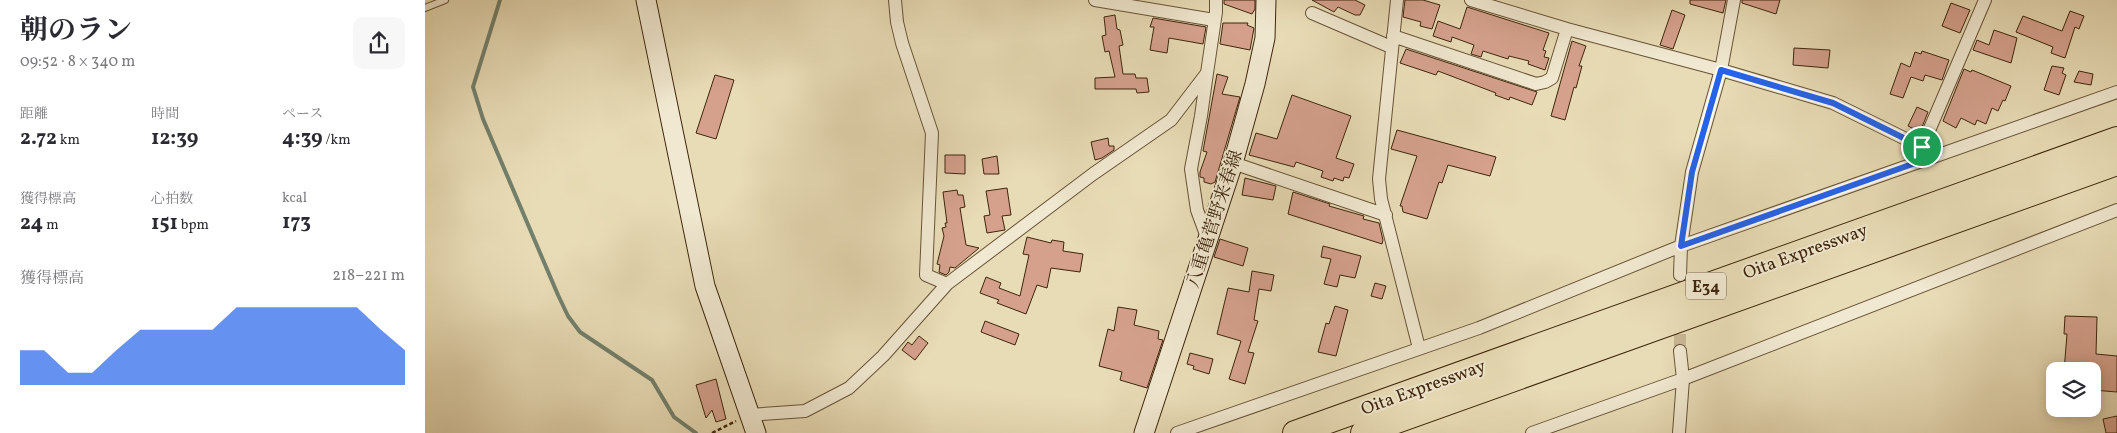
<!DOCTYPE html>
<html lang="ja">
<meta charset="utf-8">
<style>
body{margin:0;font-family:Vollkorn,"Noto Serif JP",serif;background:#f7f7f7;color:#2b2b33;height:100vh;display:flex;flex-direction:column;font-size:19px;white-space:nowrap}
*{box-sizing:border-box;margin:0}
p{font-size:16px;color:#7c7c81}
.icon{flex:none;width:28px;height:28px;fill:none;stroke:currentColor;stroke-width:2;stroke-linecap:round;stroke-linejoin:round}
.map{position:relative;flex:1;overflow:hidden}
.side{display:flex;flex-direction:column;background:#fff;width:425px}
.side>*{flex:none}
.controls{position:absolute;left:1621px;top:362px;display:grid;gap:10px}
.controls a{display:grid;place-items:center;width:55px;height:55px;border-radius:10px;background:#fff;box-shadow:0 2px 12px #0003;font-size:25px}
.pin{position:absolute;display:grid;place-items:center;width:42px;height:42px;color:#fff;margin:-21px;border:2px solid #fff;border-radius:50%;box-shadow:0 1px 5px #0007}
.round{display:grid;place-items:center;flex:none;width:52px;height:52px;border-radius:10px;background:#f7f7f7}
.head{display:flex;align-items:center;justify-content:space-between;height:85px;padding:0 20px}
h1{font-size:28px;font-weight:700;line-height:38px}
.stats{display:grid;grid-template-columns:repeat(3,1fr);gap:8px;height:85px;padding:5px 20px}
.stats div{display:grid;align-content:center}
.stats b{font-size:21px;font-weight:700}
.stats small{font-size:14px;font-weight:400}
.stats p{font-size:14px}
.chart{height:140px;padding:10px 20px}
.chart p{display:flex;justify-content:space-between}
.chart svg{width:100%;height:90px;margin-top:5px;fill:#2563eb;opacity:.7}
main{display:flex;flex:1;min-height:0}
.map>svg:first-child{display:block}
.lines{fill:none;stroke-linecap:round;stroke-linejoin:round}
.stream{stroke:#73806c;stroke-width:4}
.building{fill:#d5a18d;stroke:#3e250b}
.street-tunnel{stroke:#c6b794;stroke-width:12;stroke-dasharray:12 6;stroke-linecap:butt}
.lane-casing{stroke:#685336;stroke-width:8}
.street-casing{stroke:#685336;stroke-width:14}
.secondary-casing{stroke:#3e250b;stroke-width:21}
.highway-casing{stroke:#3e250b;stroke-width:26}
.path{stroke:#3e250b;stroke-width:2.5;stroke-dasharray:4 2.5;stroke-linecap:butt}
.lane{stroke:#f0e8d0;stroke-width:6}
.street{stroke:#f0e8d0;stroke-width:12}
.secondary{stroke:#f0e8d0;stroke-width:19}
.highway{stroke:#e8dcb6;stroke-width:24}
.route-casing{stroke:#fff;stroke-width:10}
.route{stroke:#2563eb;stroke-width:6}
.labels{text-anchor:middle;stroke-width:4;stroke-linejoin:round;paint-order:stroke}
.shield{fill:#f0e8d0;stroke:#736046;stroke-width:1}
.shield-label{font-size:16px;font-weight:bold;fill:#3e250b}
.street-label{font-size:18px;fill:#3e250b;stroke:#f0e8d0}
</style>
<main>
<section class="side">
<div class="head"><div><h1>朝のラン</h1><p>09:52 · 8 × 340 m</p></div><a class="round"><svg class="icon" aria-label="share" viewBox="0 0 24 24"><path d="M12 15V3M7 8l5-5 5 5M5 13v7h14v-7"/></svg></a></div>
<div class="stats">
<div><p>距離</p><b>2.72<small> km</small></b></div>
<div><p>時間</p><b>12:39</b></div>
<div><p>ペース</p><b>4:39<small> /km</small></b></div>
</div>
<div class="stats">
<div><p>獲得標高</p><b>24<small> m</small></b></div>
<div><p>心拍数</p><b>151<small> bpm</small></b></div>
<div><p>kcal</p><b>173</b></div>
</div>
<div class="chart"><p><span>獲得標高</span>218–221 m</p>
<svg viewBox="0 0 160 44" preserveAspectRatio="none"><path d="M0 44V27L10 27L20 38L30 38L40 27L50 17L60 17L70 17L80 17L90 6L100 6L110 6L120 6L130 6L140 6L150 17L160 27V44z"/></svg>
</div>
</section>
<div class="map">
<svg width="1692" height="433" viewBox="0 0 1692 433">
<rect width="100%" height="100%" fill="#e8dcb6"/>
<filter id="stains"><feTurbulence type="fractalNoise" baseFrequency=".004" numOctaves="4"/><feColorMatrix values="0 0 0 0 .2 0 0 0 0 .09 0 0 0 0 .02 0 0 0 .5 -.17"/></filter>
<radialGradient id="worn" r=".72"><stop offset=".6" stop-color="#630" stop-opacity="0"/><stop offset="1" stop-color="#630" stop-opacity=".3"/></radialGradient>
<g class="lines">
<path class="stream" d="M75,0L48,87L58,119L133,295L143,316L155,332L227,380L249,417L271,433"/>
</g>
<path class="building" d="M799,0H830V9L827,14L799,4Z
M887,0H930L940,5L935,15H930L913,7L909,12Z
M980,0H998L1015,5L1007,29L995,26L996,22L978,17Z
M1265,0H1301L1298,13L1265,4Z
M1317,0H1355L1351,14L1317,3Z
M1526,3L1545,10L1535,33L1517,26Z
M1042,7L1124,33L1118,50L1121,51L1119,57L1124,58L1120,70L1103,64L1104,61L1084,56L1083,59L1058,51L1056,57L1046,54L1049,45L1027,37L1026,42L1008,36L1013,21L1035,29Z
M1247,10L1260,15L1248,49L1235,45Z
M1645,11L1659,16L1654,29L1650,27L1640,58L1626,53L1628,47L1591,32L1598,16L1637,31Z
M690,15L692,29L695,30L698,45L694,46L698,74H710L711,78H722L724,92L712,93L711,89H670V78L690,77L684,51L680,52L677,36L681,35L679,17Z
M728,18L781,27L778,44L744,38L742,53L725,50L729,27H725Z
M798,23H823L822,25L829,28L825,50L795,44Z
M1569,30L1592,38L1586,63L1548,50L1552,40L1564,45Z
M1147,41L1161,46L1154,66H1157L1151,88L1149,87L1140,120L1126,116Z
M1369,48L1405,50L1403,68L1368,65Z
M981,49L1112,92L1107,105L1085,97L1084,100L1070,95L1071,93L1013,71L1011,75L975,63Z
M1497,51L1524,60L1517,80L1500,75L1498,81L1486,77L1478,98L1465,94L1476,63L1485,67L1490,52L1496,54Z
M1627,66L1639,68L1637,73L1641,75L1634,95L1619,90Z
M1539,69L1546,72L1547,70L1586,86L1580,101L1578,100L1573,111L1567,108L1561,124L1552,120L1550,125L1536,118L1531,128L1518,121Z
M1654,71L1668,74L1666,85L1649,82Z
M792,74L803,77L797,94L815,97L790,182L786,184L779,182V178L775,177V172L782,152L778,151Z
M290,75L309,80L291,139L271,133Z
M867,95L926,116L911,158L929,164L924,178L919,177L918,181L909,178L908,181L896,177L898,171L871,162L869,167L824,155L831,133L852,139Z
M1492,107L1503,112L1495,132L1483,126Z
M972,130L1071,157L1065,176L1023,165L1017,183L1014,182L1002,219L978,212L977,206H975L992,156L966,149Z
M683,138L684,146H689V150L677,158L670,160L666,142Z
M520,155H540V174L520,173Z
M572,156L574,174H559L557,159Z
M820,178L851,186L848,200L817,195Z
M582,188L586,215L577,216L580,230L562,233L559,216L565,215L561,191Z
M532,190L533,195H538L540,207L535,208L541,245L554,248L530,268L525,267L524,272L521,275L514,272L515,265L512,264L519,236L517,228L521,227L520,223H522L518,192Z
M868,192L905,204L904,206L939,216L938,219L954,223L958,240L957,244L863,214Z
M602,237L626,243L627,240L639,242L638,251L658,254L655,272L626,268L622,288L612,285L601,314L572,303L574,300L555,293L561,277L576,283L574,288L595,296L604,255L598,254Z
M795,239L823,248L818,266L789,257Z
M898,246L936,256L930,278L915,275L912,287L899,284L906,259L896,257Z
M827,271L849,275L846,291L834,289L829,320L833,321L823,352L829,353L820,384L804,379L816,341L792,334L803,288L824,292Z
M950,283L961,286L957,299L946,296Z
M910,306L923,310L911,356L893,352L901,323L904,324Z
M693,307L712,310L709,325L734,331L733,339L738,340L722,388L695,380L697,372L674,366L683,329L689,331Z
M1640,316L1672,317L1671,354L1692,356V392L1668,390V371H1639L1642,334H1639Z
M560,321L594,334L590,345L556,332Z
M494,336L503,343L490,360L477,350L483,342L487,345Z
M765,353L788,359L784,374L768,369L769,366L762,364Z
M291,379L301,419L291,422L287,410L281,418L271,385Z
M1692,416V433H1681L1678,419Z"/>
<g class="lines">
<path class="street-tunnel" d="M1255,316V351"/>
<g class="lane-casing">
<path id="lane" d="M0,8L20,0"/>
</g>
<g class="street-casing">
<path id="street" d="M470,0L472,22L477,43L507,133L501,275L522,284
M670,0L789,20
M972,0L954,179L956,199L994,348
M1046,0L1142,29L1296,70L1408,103L1513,155
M887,13L966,47
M968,36L1111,84L1120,82L1127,78L1142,29
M782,73L776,116L766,169L772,210L783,240
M1497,147L1560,0
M808,163L961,215
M1255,275L1256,246L1267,172L1296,70L1309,0
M324,415L380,411L424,388L458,356L522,284L668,174L746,120L782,73L791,12V0
M752,433L1054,328L1256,246L1692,92
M1107,433L1258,379L1692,210
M1254,433L1258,379L1255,351"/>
</g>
<g class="secondary-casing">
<path id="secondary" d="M221,0L280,286L331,433
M719,433L808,163L830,84L840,38L841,0"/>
</g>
<g class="highway-casing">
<path id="highway" d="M870,433L1692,139
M938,433L1692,163"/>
</g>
<path class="path" d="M287,433L311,421"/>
<use href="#lane" class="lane"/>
<use href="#street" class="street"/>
<use href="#secondary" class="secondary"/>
<use href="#highway" class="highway"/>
</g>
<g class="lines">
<g class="route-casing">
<path id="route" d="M1296,70L1408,103L1513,155L1256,246L1267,172Z"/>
</g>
<use href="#route" class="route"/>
</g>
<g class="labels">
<rect class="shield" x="1261" y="272.5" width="40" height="27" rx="4"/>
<g class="shield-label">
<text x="1281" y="292">E34</text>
</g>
<g class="street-label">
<text transform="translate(789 219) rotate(-72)" y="6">八重亀菅野来春線</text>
<text transform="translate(1380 251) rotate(-20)" y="6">Oita Expressway</text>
<text transform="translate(998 387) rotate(-20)" y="6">Oita Expressway</text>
</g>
</g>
<rect width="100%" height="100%" filter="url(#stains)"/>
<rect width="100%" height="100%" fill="url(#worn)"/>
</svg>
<div class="controls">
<a><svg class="icon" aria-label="layers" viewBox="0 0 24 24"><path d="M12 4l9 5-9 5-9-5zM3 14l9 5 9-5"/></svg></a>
</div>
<div class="pin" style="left:1497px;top:147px;background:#1e9e55"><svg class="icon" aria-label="arrive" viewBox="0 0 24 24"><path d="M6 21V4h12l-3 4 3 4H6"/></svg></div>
</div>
</main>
